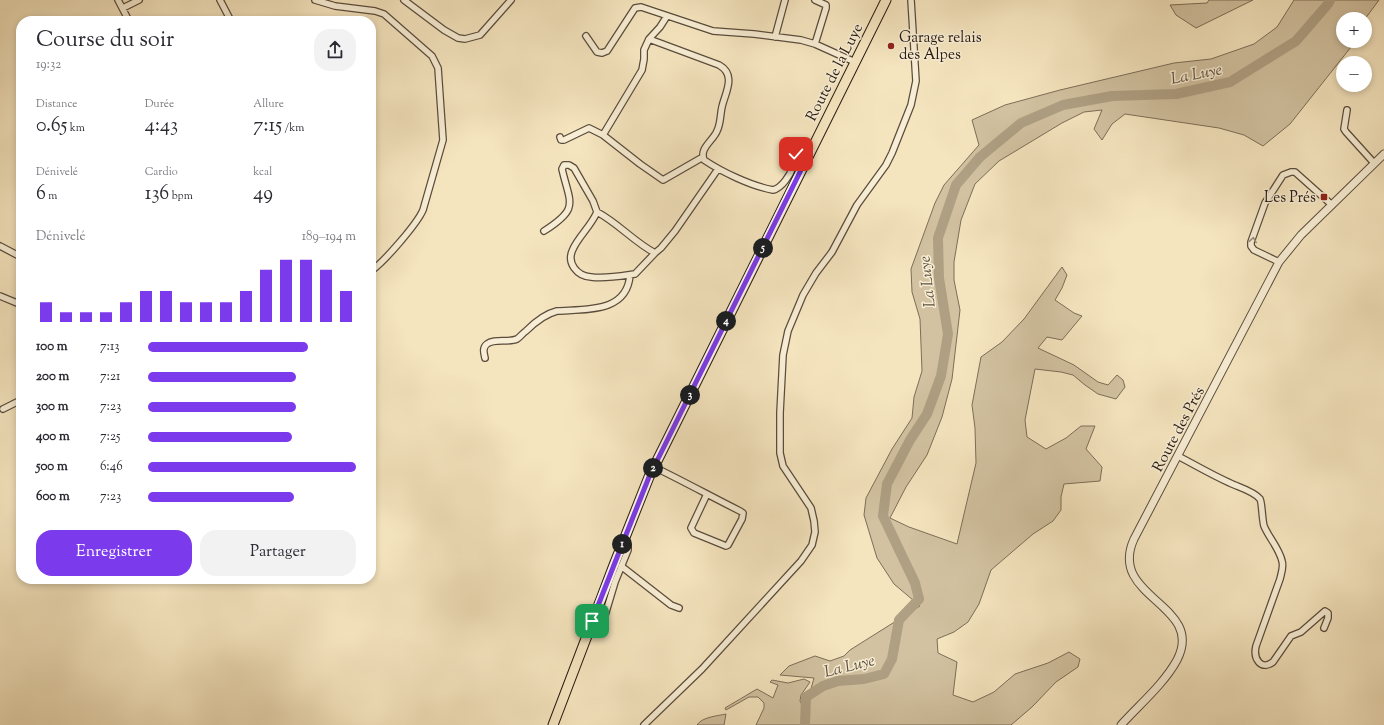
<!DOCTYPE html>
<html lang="fr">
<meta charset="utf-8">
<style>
body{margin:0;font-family:"Sorts Mill Goudy",serif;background:#f2f2f3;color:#2b2b33;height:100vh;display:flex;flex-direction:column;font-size:15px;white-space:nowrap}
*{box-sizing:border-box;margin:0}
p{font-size:13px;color:#7c7c81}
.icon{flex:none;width:22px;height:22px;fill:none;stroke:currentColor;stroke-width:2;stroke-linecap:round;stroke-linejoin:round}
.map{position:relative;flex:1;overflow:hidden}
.sheet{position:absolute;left:16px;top:16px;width:360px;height:568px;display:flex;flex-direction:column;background:#fff;border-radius:16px;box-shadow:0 2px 6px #0003}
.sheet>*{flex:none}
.fabs{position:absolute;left:1336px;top:12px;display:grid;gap:8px}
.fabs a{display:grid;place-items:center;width:36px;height:36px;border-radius:50%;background:#fff;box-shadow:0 2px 6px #0003;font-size:20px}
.pin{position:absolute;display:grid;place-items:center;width:34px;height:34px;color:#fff;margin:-17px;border-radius:8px;box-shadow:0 2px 6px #0006}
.km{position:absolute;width:20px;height:20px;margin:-10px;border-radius:50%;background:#222;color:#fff;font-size:11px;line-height:20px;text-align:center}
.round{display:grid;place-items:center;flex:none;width:42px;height:42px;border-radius:16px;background:#f2f2f3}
.overview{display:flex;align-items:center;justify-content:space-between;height:68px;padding:0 20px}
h1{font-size:22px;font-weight:600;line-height:30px}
.stats{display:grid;grid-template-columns:repeat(3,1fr);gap:6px;height:68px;padding:4px 20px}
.stats div{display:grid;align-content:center}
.stats b{font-size:20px;font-weight:600}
.stats small{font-size:11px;font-weight:400}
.stats p{font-size:11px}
.chart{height:112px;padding:8px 20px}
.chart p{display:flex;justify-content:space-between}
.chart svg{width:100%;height:72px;margin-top:4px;stroke:#7c3aed;stroke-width:6}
.primary-button{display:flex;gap:8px;margin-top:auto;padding:8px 20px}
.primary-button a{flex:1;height:46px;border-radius:16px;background:#7c3aed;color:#fff;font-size:16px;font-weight:600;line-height:46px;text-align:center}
.primary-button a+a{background:#f2f2f3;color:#2b2b33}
ul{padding:0 20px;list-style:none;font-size:13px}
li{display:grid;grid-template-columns:64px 48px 1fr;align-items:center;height:30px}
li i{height:10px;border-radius:5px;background:#7c3aed}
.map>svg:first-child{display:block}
.green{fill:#d2c2a1;stroke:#7c6e58}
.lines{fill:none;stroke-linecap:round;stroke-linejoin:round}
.river{stroke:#afa084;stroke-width:10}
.minor-casing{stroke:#5a4c3c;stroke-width:8}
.tertiary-casing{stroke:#5a4c3c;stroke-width:9}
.primary-casing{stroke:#261910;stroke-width:11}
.minor{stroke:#f8eed5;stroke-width:5.5}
.tertiary{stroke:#f8eed5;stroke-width:7}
.primary{stroke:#f5e5bf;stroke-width:9}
.oneway{stroke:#9a8e7c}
.route-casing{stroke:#fff;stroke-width:8}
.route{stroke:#7c3aed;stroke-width:5}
.poi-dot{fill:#8f2418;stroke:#f8eed5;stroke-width:1.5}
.labels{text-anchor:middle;stroke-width:3;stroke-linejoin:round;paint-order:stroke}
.poi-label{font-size:15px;fill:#261910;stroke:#f8eed5;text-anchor:start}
.street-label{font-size:15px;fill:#261910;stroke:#f8eed5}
.water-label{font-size:16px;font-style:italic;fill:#5d4f3e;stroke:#f8eed5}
</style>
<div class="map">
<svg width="1384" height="725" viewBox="0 0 1384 725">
<rect width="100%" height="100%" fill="#f5e5bf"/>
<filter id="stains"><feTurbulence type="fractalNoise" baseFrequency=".005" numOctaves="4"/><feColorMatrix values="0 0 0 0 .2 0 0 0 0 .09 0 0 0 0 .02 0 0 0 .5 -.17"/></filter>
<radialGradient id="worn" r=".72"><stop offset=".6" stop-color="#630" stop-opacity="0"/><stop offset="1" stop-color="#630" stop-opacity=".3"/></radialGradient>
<path class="green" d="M1209,0H1253L1196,28L1176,15L1170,5L1207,3Z
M1294,0H1379L1365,19H1343V41H1349L1346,45L1351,47L1290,124L1263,146L1244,135L1219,128L1125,114L1112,124L1102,140L1094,129L1102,110L1084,112L1062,123L999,161L975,184L961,220L954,262V280L960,310L952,379L942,417L927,455L906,487L890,518L909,527L957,544L976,463L975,428L972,405L981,357L1002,342L1024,319L1062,267L1067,275L1062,288L1055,300L1074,313L1082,316L1062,340L1047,337L1038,348L1074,365L1098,382L1108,385L1117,375L1123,380L1125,387L1116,399L1098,394L1085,385L1073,375L1061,372L1035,369L1025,420L1027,437L1046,449L1066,438L1081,426H1095L1086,449L1102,467L1100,481L1064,484L1061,497V510L1053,521L1033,534L991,570L979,604L968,622L954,632L937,639L938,653L957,662L953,695L973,702L994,692L1015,674L1048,663L1069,652L1080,659L1078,667L1056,682L1032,707L1011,725H756L764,708V703L758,697H749L726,710L725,708L757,689L773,698L778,685L770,682L772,680L788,683L804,679L810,682L801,695L800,701L805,710L814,678L780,675L789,666L815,656L830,661L844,656L850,650L920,606L894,584L877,558L864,515L866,498L892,449L912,418L914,397L922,371L920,319L912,292L911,269L935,203L944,185L979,145L972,120L1005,105L1060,90L1174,63L1211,59L1254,44L1277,27Z
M726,714L724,725H697C702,717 717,716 726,714Z"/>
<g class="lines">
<path class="river" d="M805,725L806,697L823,686L838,681L864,679L884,674L892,659L899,620L919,599L915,583L883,516L887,484L910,440L927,414L941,376L948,334L939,278L938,238L956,185L980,157L1021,123L1063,105L1112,96L1176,94L1230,82L1296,41L1328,4L1330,0"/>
<g class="minor-casing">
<path id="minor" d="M118,0L129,21
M220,0L231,21
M315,0L335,6L375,11L384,14L432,56L438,68L443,140L423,210C417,224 384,262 371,271
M404,0L444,30L458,38L465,39L480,35L511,0
M815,0L826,5V8L815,44
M123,8L139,0
M586,36L597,52L602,53L607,51L635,8L641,7L713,31L754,34L801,40L815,44L855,62
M775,37L785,0
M649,39L660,27L667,16
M1347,110L1344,129L1346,132L1374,163
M560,137L561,140H564L589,128L603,135
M703,157L663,180L640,164L603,135L642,70L644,59V50L649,39L719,65C737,75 725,93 722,107C720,115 721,123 717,131C713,141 699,148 704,160C722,172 751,186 773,190C782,188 790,175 793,167C798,156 792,146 810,152
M597,212C618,223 634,242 655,253
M544,231C580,208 570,204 562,169L564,165H569L574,168L593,201L597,212C591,226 579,236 573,249C566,263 577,276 591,277C605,279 621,276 635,274L655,253L661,248L675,231L718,169
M0,246L21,257
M1279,262L1254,250L1251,246V242L1265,203L1283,175L1291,172H1295L1332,205
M0,296L17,303H21
M485,358C484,353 482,348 487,344C494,338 508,343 517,339C520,337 523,333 526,331C535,322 545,314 557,311C586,309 627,313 630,275
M3,409L21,400
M1178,456C1195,465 1212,475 1230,483C1238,487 1254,491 1260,499C1262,502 1262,519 1264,526C1269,538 1279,548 1282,561C1284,567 1281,574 1280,579L1256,646C1253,659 1261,671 1273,662L1291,636L1301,632L1325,611L1328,613V618L1324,628
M654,467C683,481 712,497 740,511L743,513L742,519L728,545L726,546L694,533L691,528L707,494
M621,566L671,605L679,608
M603,622L615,582L628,550V546L624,540
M644,725L702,669L801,561L812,545L815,532L814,521L811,508L783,466L780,453V413L783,355L788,331L803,295L816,273L832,252L857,205L886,165L892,153L911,105L916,81L911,0"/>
</g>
<g class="tertiary-casing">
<path id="tertiary" d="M1121,725C1139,705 1164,684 1177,660C1206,604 1107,598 1134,539L1279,262L1301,235L1384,154"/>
</g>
<g class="primary-casing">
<path id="primary" d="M553,725L614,565L649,477L886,0"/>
</g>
<use href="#minor" class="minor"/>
<use href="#tertiary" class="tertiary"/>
<use href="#primary" class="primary"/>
</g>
<defs><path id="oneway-chevron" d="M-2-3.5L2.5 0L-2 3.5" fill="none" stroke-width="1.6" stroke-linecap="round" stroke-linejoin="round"/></defs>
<use class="oneway" href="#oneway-chevron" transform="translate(1253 240) rotate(-81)"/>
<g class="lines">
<g class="route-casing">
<path id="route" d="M592,621L614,565L649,477L810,152L802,150L796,154"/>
</g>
<use href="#route" class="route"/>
</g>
<g class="poi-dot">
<circle cx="891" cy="46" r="4"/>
<rect x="1320" y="193" width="8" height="8" rx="2"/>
</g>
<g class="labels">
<g class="poi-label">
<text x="899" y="42">Garage relais<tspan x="899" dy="17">des Alpes</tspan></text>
<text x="1316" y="202" text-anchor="end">Les Prés</text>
</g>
<g class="street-label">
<text transform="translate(834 72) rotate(-63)" y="5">Route de la Luye</text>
<text transform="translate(1178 429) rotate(-62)" y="5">Route des Prés</text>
</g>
<g class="water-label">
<text transform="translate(1196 73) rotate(-11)" y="6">La Luye</text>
<text transform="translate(926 282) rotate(-96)" y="6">La Luye</text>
<text transform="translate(849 665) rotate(-14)" y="6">La Luye</text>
</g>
</g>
<rect width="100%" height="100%" filter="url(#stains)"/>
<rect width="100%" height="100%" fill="url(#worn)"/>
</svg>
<div class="fabs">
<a>+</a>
<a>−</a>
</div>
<div class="pin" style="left:592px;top:621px;background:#1e9e55"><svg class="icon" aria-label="arrive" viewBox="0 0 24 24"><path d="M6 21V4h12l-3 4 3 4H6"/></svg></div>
<div class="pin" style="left:796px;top:154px;background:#d93025"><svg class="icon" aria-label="check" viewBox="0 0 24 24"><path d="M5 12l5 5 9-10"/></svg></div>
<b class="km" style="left:622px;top:544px">1</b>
<b class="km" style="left:653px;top:468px">2</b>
<b class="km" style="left:690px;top:395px">3</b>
<b class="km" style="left:726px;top:321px">4</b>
<b class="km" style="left:763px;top:248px">5</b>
<section class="sheet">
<div class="overview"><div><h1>Course du soir</h1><p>19:32</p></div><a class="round"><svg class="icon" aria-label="share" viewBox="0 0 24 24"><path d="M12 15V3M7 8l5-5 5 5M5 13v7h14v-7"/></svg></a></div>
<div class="stats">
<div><p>Distance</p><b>0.65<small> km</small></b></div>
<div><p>Durée</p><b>4:43</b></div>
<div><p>Allure</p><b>7:15<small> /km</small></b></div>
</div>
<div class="stats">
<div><p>Dénivelé</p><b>6<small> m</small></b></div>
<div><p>Cardio</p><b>136<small> bpm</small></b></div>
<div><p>kcal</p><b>49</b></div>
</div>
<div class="chart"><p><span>Dénivelé</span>189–194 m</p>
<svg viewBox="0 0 160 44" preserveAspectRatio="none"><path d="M5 44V32M15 44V38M25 44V38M35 44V38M45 44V32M55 44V25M65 44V25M75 44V32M85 44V32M95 44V32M105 44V25M115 44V12M125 44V6M135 44V6M145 44V12M155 44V25"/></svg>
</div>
<ul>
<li><b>100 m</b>7:13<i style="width:77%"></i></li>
<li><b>200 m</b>7:21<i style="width:71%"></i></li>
<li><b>300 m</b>7:23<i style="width:71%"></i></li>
<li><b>400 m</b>7:25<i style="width:69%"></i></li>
<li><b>500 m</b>6:46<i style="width:100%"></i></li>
<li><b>600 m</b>7:23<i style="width:70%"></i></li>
</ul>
<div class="primary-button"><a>Enregistrer</a><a>Partager</a></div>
</section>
</div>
